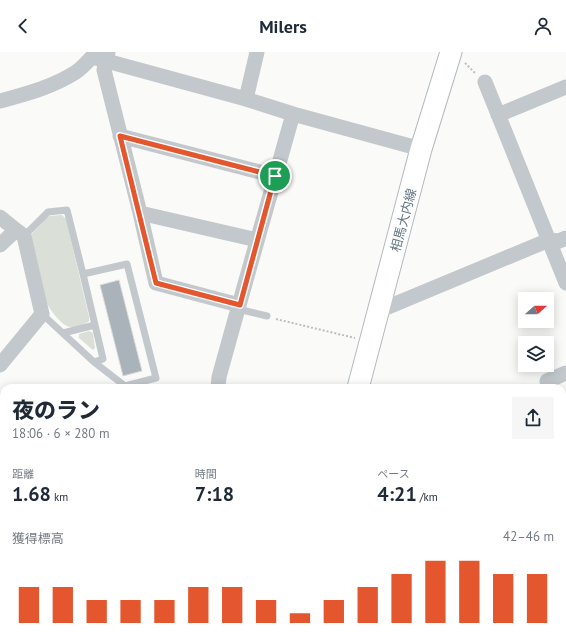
<!DOCTYPE html>
<html lang="ja">
<meta charset="utf-8">
<style>
body{margin:0;font-family:"PT Sans","Noto Sans JP",sans-serif;background:#f6f6f7;color:#1f2937;height:100vh;display:flex;flex-direction:column;font-size:15px;white-space:nowrap}
*{box-sizing:border-box;margin:0}
p{font-size:13px;color:#747a83}
.icon{flex:none;width:22px;height:22px;fill:none;stroke:currentColor;stroke-width:2;stroke-linecap:round;stroke-linejoin:round}
.map{position:relative;flex:1;overflow:hidden}
.side{position:absolute;left:0px;top:332px;width:566px;height:256px;display:flex;flex-direction:column;background:#fff;border-radius:12px 12px 0 0;box-shadow:0 2px 10px #0003}
.side>*{flex:none}
.needle{width:26px;rotate:69deg}
.tools{position:absolute;left:518px;top:240px;display:grid;gap:8px}
.tools a{display:grid;place-items:center;width:36px;height:36px;border-radius:0px;background:#fff;box-shadow:0 2px 10px #0003;font-size:20px}
.pin{position:absolute;display:grid;place-items:center;width:34px;height:34px;color:#fff;margin:-17px;border:2px solid #fff;border-radius:50%;box-shadow:0 1px 4px #0007}
.round{display:grid;place-items:center;flex:none;width:42px;height:42px;border-radius:0px;background:#f6f6f7}
.headline{display:flex;align-items:center;justify-content:space-between;height:68px;padding:0 12px}
h1{font-size:22px;font-weight:800;line-height:30px}
.figures{display:grid;grid-template-columns:repeat(3,1fr);gap:6px;height:68px;padding:4px 12px}
.figures div{display:grid;align-content:center}
.figures b{font-size:20px;font-weight:800}
.figures small{font-size:11px;font-weight:400}
.figures p{font-size:11px}
.chart{height:112px;padding:8px 12px}
.chart p{display:flex;justify-content:space-between}
.chart svg{width:100%;height:72px;margin-top:4px;stroke:#e4572e;stroke-width:6}
header{display:flex;justify-content:space-between;align-items:center;height:52px;padding:0 12px;background:#fff;font-size:18px;font-weight:800}
.map>svg:first-child{display:block}
.green{fill:#dadfd7}
.building{fill:#aab3b9;stroke:#dcdcda}
.lines{fill:none;stroke-linecap:round;stroke-linejoin:round}
.secondary-casing{stroke:#b3babf;stroke-width:23}
.path{stroke:#bbbfc2;stroke-width:2;stroke-dasharray:2 2;stroke-linecap:butt}
.service{stroke:#c3c8cc;stroke-width:7}
.minor{stroke:#c3c8cc;stroke-width:15}
.tertiary{stroke:#c3c8cc;stroke-width:19}
.secondary{stroke:#fff;stroke-width:21}
.route-casing{stroke:#fff;stroke-width:8}
.route{stroke:#e4572e;stroke-width:5}
.labels{text-anchor:middle;stroke-width:4;stroke-linejoin:round;paint-order:stroke}
.street-label{font-size:13px;fill:#657683;stroke:#fff}
</style>
<header><svg class="icon" aria-label="back" viewBox="0 0 24 24"><path d="M15 5l-7 7 7 7"/></svg>Milers<svg class="icon" aria-label="person" viewBox="0 0 24 24"><circle cx="12" cy="8" r="4"/><path d="M4 21q1-7 8-7t8 7"/></svg></header>
<div class="map">
<svg width="566" height="588" viewBox="0 0 566 588">
<rect width="100%" height="100%" fill="#fafaf8"/>
<path class="green" d="M62,163L66,167L89,265V269C84,273 72,277 67,274C60,271 50,258 47,251L31,183L46,166L49,164Z
M89,279L93,281L95,296L93,298L79,286V282Z"/>
<path class="building" d="M119,228L142,319L123,324L100,233Z"/>
<g class="lines">
<g class="secondary-casing">
<path id="secondary" d="M358,336L421,97L451,0
M290,588L291,584"/>
</g>
<path class="path" d="M465,11L476,22
M276,267L355,286"/>
<path class="service" d="M24,184L48,160L67,158L83,222L127,212L156,326L125,334L94,310L42,262
M238,257L267,264
M63,281L95,273L83,222
M94,310L103,307L95,273"/>
<path class="minor" d="M108,0L104,18L140,161L156,231L239,253L293,62
M485,30L566,231
M246,47L257,0
M0,49C26,42 53,35 76,20C82,16 87,10 92,5L246,47L293,62L421,97
M498,63L566,35
M120,84L275,124
M140,161L257,188
M0,165L16,178L0,193
M380,254L388,255L549,188L559,189L566,186
M0,313L42,262L24,184L16,178
M547,329L566,321
M218,336L219,325L239,253
M562,408L566,406
M562,505L566,503
M0,574L4,575
M84,584L105,585L133,584
M560,584L562,588
M29,588L30,584
M366,588L376,584"/>
<path class="tertiary" d="M0,351L4,355"/>
<use href="#secondary" class="secondary"/>
</g>
<g class="lines">
<g class="route-casing">
<path id="route" d="M120,84L275,124L240,253L156,231Z"/>
</g>
<use href="#route" class="route"/>
</g>
<g class="labels">
<g class="street-label">
<text transform="translate(403 168) rotate(-75)" y="5">相馬大内線</text>
</g>
</g>
</svg>
<div class="tools">
<a><svg class="needle" viewBox="-14 -14 28 28"><path d="M0-13l5 13h-10z" fill="#e53935"/><path d="M0 13l5-13h-10z" fill="#747a83"/></svg></a>
<a><svg class="icon" aria-label="layers" viewBox="0 0 24 24"><path d="M12 4l9 5-9 5-9-5zM3 14l9 5 9-5"/></svg></a>
</div>
<div class="pin" style="left:275px;top:124px;background:#1e9e55"><svg class="icon" aria-label="arrive" viewBox="0 0 24 24"><path d="M6 21V4h12l-3 4 3 4H6"/></svg></div>
<section class="side">
<div class="headline"><div><h1>夜のラン</h1><p>18:06 · 6 × 280 m</p></div><a class="round"><svg class="icon" aria-label="share" viewBox="0 0 24 24"><path d="M12 15V3M7 8l5-5 5 5M5 13v7h14v-7"/></svg></a></div>
<div class="figures">
<div><p>距離</p><b>1.68<small> km</small></b></div>
<div><p>時間</p><b>7:18</b></div>
<div><p>ペース</p><b>4:21<small> /km</small></b></div>
</div>
<div class="chart"><p><span>獲得標高</span>42–46 m</p>
<svg viewBox="0 0 160 44" preserveAspectRatio="none"><path d="M5 44V22M15 44V22M25 44V30M35 44V30M45 44V30M55 44V22M65 44V22M75 44V30M85 44V38M95 44V30M105 44V22M115 44V14M125 44V6M135 44V6M145 44V14M155 44V14"/></svg>
</div>
</section>
</div>
